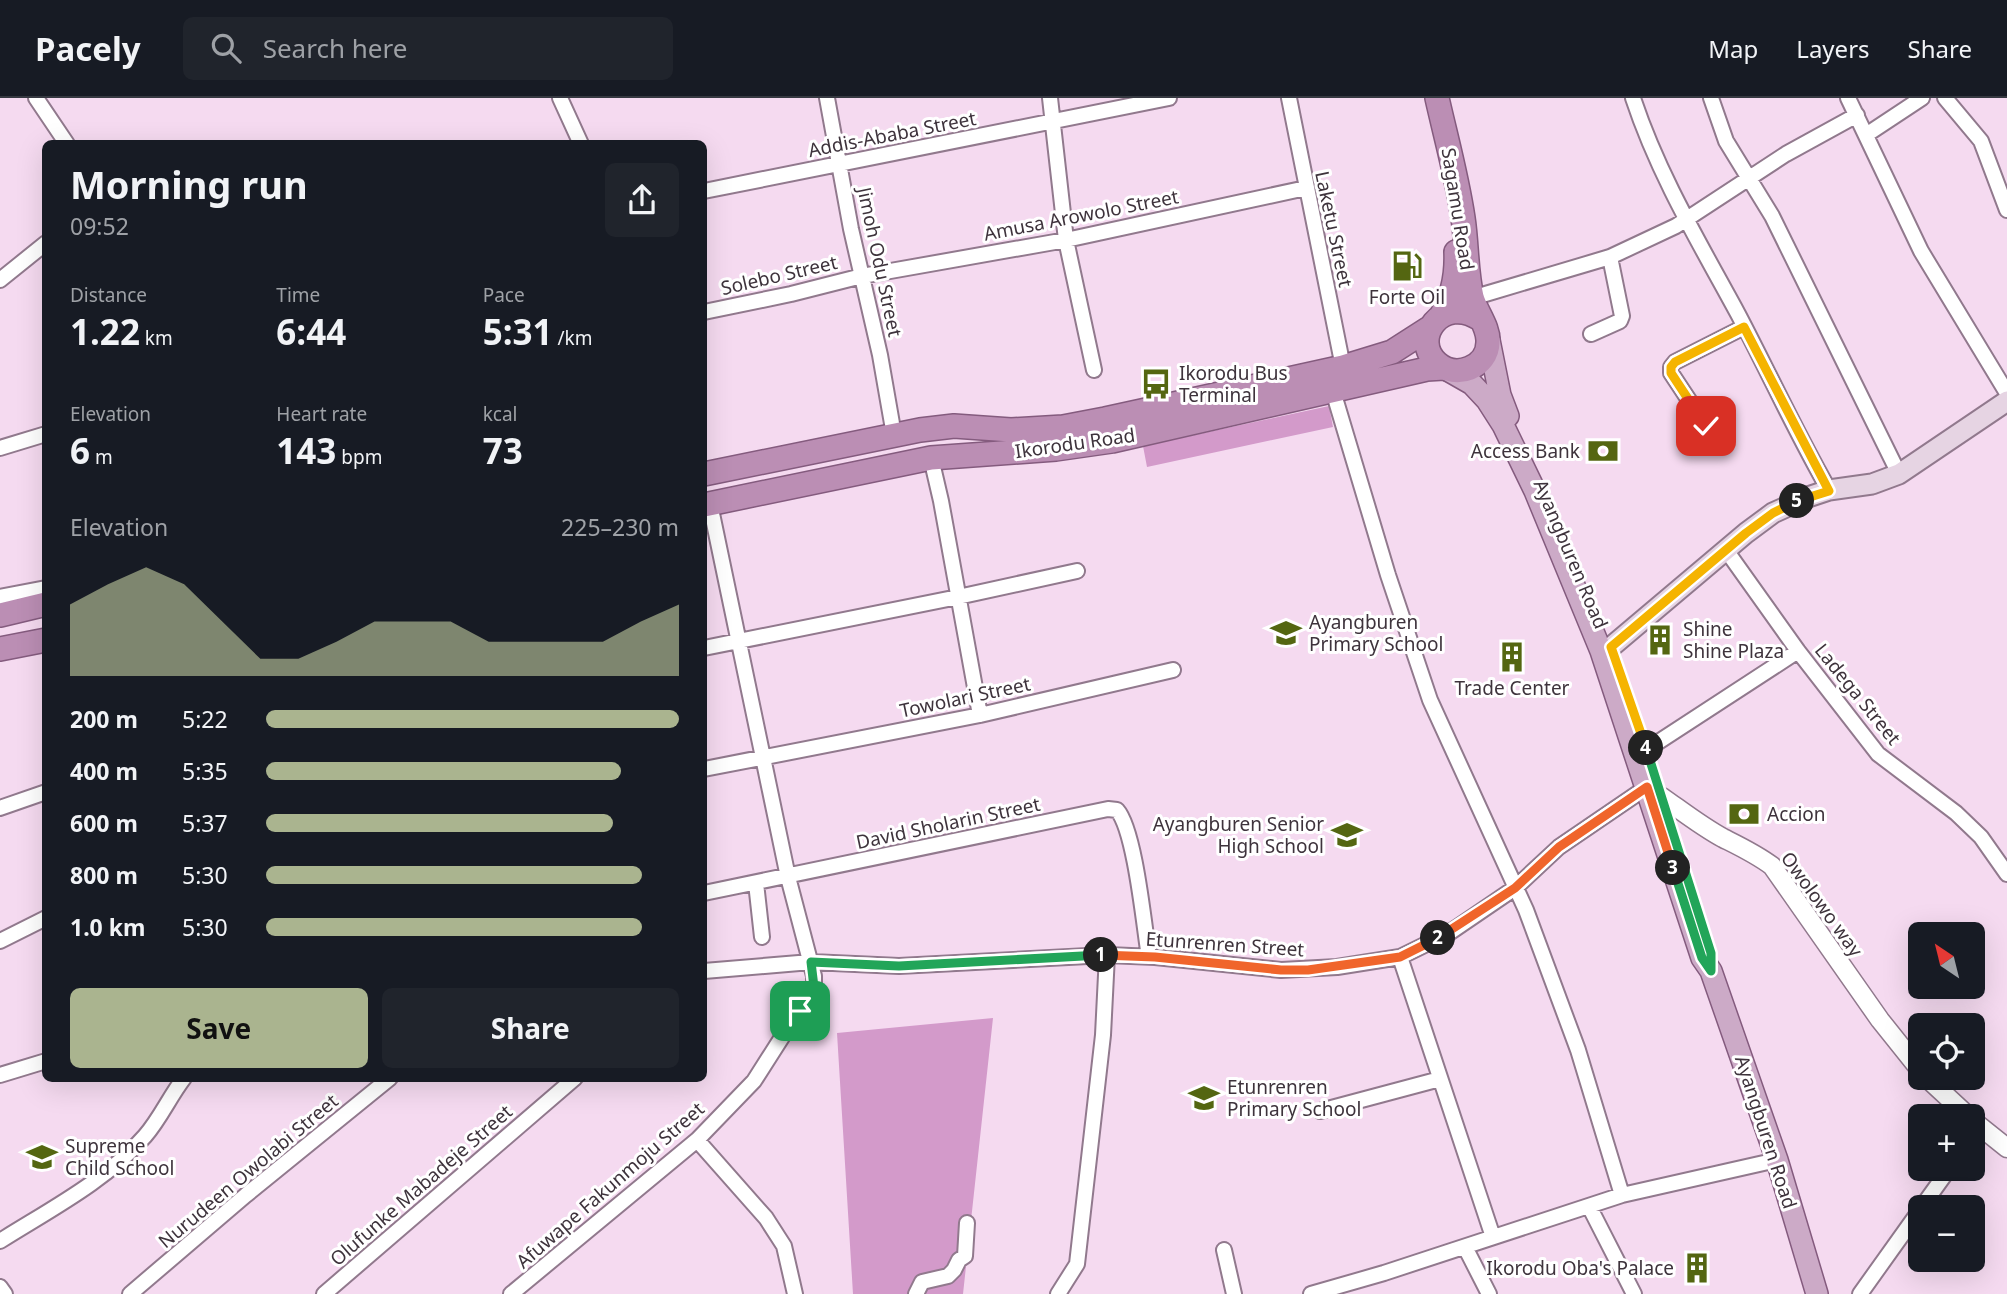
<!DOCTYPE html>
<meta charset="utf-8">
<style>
body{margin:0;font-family:"Noto Sans",sans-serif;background:#20242c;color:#f1f3f6;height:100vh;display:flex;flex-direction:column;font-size:26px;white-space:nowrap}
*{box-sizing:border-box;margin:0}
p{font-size:23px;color:#9ea1a6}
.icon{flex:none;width:38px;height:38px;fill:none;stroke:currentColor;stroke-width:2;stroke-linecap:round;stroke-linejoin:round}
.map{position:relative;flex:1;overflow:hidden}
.drawer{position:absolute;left:42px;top:42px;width:665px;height:942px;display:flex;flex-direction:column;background:#171b24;border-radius:10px;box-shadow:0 7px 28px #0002}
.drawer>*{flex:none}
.needle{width:46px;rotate:325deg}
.buttons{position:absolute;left:1908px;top:824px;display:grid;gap:14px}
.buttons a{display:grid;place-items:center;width:77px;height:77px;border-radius:10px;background:#171b24;box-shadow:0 7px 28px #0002;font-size:35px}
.pin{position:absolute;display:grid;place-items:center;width:60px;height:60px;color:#fff;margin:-30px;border-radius:14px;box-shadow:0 4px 10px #0006}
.km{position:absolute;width:35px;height:35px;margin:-18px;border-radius:50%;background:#222;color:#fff;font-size:19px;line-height:35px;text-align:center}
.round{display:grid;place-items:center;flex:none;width:74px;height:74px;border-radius:10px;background:#20242c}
.overview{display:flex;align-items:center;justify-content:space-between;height:119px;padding:0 28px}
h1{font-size:38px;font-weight:700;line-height:52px}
.metrics{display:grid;grid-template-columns:repeat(3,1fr);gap:10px;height:119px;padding:7px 28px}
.metrics div{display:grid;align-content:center}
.metrics b{font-size:35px;font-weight:700}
.metrics small{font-size:19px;font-weight:400}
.metrics p{font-size:19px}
.chart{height:196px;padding:14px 28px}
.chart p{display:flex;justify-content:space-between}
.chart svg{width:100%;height:126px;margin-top:7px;fill:#aab48f;opacity:.7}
.action{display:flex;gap:14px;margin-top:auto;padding:14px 28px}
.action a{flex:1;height:80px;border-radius:10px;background:#aab48f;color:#111;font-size:28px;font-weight:700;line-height:80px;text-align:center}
.action a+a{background:#20242c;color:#f1f3f6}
ul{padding:0 28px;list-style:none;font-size:23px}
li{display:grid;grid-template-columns:112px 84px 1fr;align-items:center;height:52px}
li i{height:18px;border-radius:9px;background:#aab48f}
header{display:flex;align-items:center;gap:42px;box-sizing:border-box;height:98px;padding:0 35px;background:#171b24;border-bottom:2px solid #363941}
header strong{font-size:33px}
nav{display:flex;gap:38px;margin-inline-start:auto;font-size:24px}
.search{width:490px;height:63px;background:#20242c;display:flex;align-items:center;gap:18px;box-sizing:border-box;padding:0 24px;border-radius:10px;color:#9ea1a6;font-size:26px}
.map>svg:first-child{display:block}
.green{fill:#d39aca}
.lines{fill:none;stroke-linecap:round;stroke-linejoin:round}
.minor-casing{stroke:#91798d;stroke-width:18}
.tertiary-casing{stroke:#91798d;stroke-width:21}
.secondary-casing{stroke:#91798d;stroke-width:23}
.primary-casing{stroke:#845b7e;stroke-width:24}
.trunk-casing{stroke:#845b7e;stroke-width:26}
.minor{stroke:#fff;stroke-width:14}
.tertiary{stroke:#fff;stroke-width:18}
.secondary{stroke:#e6d4e3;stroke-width:19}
.primary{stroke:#ccaac7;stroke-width:21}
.trunk{stroke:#bb8eb4;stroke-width:23}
.split-1-casing{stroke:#fff;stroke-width:14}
.split-2-casing{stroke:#fff;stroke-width:14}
.split-3-casing{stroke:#fff;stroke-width:14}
.split-4-casing{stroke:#fff;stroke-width:14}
.split-5-casing{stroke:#fff;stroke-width:14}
.split-6-casing{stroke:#fff;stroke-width:14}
.split-1{stroke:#22a559;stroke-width:9}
.split-2{stroke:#f0652b;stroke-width:9}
.split-3{stroke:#f0652b;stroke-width:9}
.split-4{stroke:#22a559;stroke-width:9}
.split-5{stroke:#f5b400;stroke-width:9}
.split-6{stroke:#f5b400;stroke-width:9}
.labels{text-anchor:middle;stroke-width:6;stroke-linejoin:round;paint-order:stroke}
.street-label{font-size:19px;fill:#3e333c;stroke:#fff}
.poi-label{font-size:19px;fill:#3e333c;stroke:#fff;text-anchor:start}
</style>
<header>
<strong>Pacely</strong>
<div class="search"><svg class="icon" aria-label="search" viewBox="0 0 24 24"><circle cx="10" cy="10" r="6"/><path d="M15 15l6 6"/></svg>Search here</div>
<nav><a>Map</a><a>Layers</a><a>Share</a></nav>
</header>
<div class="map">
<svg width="2007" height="1196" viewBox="0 0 2007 1196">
<rect width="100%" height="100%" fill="#f5daf0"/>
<path class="green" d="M1329,308L1333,329L1147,369L1143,348Z
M993,920L963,1196H853L837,935Z"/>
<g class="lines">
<g class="minor-casing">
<path id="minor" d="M36,0L67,46
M560,0L581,46
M827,0L851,131L880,257L894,337
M1050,0L1066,142L1094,272
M1289,0L1343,269
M1633,0C1658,76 1700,146 1738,216C1769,275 1796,335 1829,392
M1711,0L1726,43L1772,118L1899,376
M1848,0L1921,153L2007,295
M1945,0L1981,43L2007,112
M1866,37L1922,0
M704,93L1169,0
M0,182L46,145
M1472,200L1610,159L1676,128L1786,56L1857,17
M704,214L791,196L862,178L1066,142L1306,90
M1591,236L1620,223L1622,218L1610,159
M1333,293L1388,477L1430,602L1526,812L1578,952L1622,1097
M1706,328L1671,275V269L1675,264L1744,229
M0,350L46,336
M931,360L941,403L980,617
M1726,452L1798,553L1878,656L1956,715L1981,739L2007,776
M0,499L46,490
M704,550L958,499L1077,473
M1646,652L1798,553
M704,671L980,617L1173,572
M0,710L46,694
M756,785L762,839
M704,795L1108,711L1117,712C1135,732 1144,828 1149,859
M0,843L46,820
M1400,859L1493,1139
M704,873L811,864L899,868L1107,857L1155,859L1281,872L1337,869L1400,859L1449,835L1515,790L1559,749L1647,689
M0,977L46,963
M1320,1013L1440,981
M697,1042L766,1120L784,1148L795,1196
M1589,1108L1634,1196
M1921,1110L1949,1071
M0,1143C49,1112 106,1083 145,1038C160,1021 170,998 184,980
M1465,1149L1489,1196
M1224,1152L1234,1196
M0,1189L5,1196
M130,1196L246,1097L390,980
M324,1196L575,980
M511,1196L697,1042L754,983L814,889V878L788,779L710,406
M916,1196L922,1184L948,1178L954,1172L959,1162L965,1158L967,1125
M1058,1196L1077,1166L1103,937L1107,857
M1311,1196L1384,1175L1622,1097L1777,1062
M1860,1196L1920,1112"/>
</g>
<g class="tertiary-casing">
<path id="tertiary" d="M1662,699C1682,713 1701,728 1723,740C1741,749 1756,756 1772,768L1880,922L1920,972
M1927,980L1968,1018
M1972,1022L2007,1050"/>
</g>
<g class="secondary-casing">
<path id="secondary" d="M1611,549L1746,435L1773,415L1808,399L1829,392L1872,386L1899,376L2007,303"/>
</g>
<g class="primary-casing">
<path id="primary" d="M1489,242L1500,297L1508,318
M1444,270L1472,286L1487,302L1503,327L1535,393L1601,553L1702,860L1711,873L1777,1062L1817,1196"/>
</g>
<g class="trunk-casing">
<path id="trunk" d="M1437,0C1446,40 1457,79 1463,120C1467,146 1466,174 1472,199C1476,214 1489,229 1488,244C1488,269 1456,282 1437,265C1410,241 1442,196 1480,221
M1441,218C1453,198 1457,177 1456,154
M704,376L920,332L954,328L1011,332L1063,329L1105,321L1343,269L1392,254L1431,229
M704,407L931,360L1056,351L1112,343L1427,271L1444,270
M0,517L46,506
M0,551L46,542"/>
</g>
<use href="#minor" class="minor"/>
<use href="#tertiary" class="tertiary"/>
<use href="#secondary" class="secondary"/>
<use href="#primary" class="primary"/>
<use href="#trunk" class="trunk"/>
</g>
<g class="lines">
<g class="split-1-casing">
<path id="split-1" d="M800,913L814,889L811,864L899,868L1101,857"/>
</g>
<g class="split-2-casing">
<path id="split-2" d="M1101,857L1155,859L1281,872H1308L1400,859L1438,840"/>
</g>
<g class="split-3-casing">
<path id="split-3" d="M1438,840L1515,790L1559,749L1647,689L1673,770"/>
</g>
<g class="split-4-casing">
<path id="split-4" d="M1646,650L1711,855V873L1702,860L1673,770"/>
</g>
<g class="split-5-casing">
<path id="split-5" d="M1646,650L1611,549L1746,435L1773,415L1797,403"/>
</g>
<g class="split-6-casing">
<path id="split-6" d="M1706,328L1671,275V269L1675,264L1744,229L1829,393L1797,403"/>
</g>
<use href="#split-1" class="split-1"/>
<use href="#split-2" class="split-2"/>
<use href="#split-3" class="split-3"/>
<use href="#split-4" class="split-4"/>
<use href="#split-5" class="split-5"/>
<use href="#split-6" class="split-6"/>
</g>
<defs>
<g id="fuel-bare" transform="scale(2.415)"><path d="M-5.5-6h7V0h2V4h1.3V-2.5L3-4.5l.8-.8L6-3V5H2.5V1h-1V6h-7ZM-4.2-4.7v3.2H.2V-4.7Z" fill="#546611" stroke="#fff" stroke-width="2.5" paint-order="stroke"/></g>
<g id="bus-bare" transform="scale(2.415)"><path d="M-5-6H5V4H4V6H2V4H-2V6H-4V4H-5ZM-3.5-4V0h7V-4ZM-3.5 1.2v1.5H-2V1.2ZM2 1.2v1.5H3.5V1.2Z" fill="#546611" stroke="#fff" stroke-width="2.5" paint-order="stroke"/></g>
<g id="bank-bare" transform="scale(2.415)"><path d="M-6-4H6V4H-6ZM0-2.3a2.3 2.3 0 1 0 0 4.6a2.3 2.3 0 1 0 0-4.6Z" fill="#546611" stroke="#fff" stroke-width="2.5" paint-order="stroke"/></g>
<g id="school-bare" transform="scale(2.415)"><path d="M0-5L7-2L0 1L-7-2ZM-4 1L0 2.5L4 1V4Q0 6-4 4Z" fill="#546611" stroke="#fff" stroke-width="2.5" paint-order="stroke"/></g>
<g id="building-bare" transform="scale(2.415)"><path d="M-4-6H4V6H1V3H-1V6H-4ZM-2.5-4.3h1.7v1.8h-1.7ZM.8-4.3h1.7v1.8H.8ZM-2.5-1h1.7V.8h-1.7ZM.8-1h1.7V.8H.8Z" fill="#546611" stroke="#fff" stroke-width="2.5" paint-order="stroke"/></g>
</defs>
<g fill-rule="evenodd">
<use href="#fuel-bare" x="1407" y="168"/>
<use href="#bus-bare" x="1156" y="286"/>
<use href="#bank-bare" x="1603" y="353"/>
<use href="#school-bare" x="1286" y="535"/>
<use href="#building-bare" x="1660" y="542"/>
<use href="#building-bare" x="1512" y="559"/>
<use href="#bank-bare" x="1744" y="716"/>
<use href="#school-bare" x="1347" y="737"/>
<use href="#school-bare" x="1204" y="1000"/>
<use href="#school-bare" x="42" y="1059"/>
<use href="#building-bare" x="1697" y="1170"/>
</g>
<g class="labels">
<g class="street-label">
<text transform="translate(892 36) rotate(-11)" y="7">Addis-Ababa Street</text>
<text transform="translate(1458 111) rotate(81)" y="7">Sagamu Road</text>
<text transform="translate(1081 117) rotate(-11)" y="7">Amusa Arowolo Street</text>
<text transform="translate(1334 131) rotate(78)" y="7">Laketu Street</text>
<text transform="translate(880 164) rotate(78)" y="7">Jimoh Odu Street</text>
<text transform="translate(779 177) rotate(-13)" y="7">Solebo Street</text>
<text transform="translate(1075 345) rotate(-8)" y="7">Ikorodu Road</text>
<text transform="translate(1571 456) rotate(67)" y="7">Ayangburen Road</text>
<text transform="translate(1858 596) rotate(51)" y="7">Ladega Street</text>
<text transform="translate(965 599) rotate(-12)" y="7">Towolari Street</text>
<text transform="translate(948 725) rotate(-12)" y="7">David Sholarin Street</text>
<text transform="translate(1822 806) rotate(54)" y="7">Owolowo way</text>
<text transform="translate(1225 846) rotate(4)" y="7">Etunrenren Street</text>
<text transform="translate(1766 1034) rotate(72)" y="7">Ayangburen Road</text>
<text transform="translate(248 1073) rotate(-40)" y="7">Nurudeen Owolabi Street</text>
<text transform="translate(421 1087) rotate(-41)" y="7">Olufunke Mabadeje Street</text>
<text transform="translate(610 1087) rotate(-41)" y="7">Afuwape Fakunmoju Street</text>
</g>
<g class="poi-label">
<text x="1407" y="206" text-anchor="middle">Forte Oil</text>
<text x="1179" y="282">Ikorodu Bus<tspan x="1179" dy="22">Terminal</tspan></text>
<text x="1580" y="360" text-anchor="end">Access Bank</text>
<text x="1309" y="531">Ayangburen<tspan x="1309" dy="22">Primary School</tspan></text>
<text x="1683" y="538">Shine<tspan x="1683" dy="22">Shine Plaza</tspan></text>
<text x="1512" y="597" text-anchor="middle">Trade Center</text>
<text x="1767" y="723">Accion</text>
<text x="1324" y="733" text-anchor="end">Ayangburen Senior<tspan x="1324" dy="22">High School</tspan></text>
<text x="1227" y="996">Etunrenren<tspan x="1227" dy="22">Primary School</tspan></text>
<text x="65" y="1055">Supreme<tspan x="65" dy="22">Child School</tspan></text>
<text x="1674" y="1177" text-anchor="end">Ikorodu Oba's Palace</text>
</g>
</g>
</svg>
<div class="buttons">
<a><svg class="needle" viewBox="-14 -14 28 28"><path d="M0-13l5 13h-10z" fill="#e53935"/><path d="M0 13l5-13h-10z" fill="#9ea1a6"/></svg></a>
<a><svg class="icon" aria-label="locate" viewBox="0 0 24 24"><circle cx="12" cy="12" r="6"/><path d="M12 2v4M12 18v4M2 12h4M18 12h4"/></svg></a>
<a>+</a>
<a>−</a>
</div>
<div class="pin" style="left:800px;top:913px;background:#1e9e55"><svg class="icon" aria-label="arrive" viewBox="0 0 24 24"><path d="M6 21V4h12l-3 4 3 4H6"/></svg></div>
<div class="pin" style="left:1706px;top:328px;background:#d93025"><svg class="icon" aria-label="check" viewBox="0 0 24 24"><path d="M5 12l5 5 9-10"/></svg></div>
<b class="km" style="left:1101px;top:857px">1</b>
<b class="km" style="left:1438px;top:840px">2</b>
<b class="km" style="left:1673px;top:770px">3</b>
<b class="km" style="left:1646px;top:650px">4</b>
<b class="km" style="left:1797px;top:403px">5</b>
<section class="drawer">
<div class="overview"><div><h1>Morning run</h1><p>09:52</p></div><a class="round"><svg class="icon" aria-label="share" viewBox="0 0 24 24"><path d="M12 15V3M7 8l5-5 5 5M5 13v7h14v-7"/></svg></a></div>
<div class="metrics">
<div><p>Distance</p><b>1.22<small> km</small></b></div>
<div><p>Time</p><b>6:44</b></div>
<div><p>Pace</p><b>5:31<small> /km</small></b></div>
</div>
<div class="metrics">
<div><p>Elevation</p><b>6<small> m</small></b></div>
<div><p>Heart rate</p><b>143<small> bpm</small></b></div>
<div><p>kcal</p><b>73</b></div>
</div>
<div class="chart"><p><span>Elevation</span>225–230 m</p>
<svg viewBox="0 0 160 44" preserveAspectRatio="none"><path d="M0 44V19L10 12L20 6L30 12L40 25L50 38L60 38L70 32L80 25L90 25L100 25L110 32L120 32L130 32L140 32L150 25L160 19V44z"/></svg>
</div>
<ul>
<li><b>200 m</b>5:22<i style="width:100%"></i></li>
<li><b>400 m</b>5:35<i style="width:86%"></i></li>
<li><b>600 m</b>5:37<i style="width:84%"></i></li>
<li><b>800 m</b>5:30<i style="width:91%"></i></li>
<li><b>1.0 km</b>5:30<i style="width:91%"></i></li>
</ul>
<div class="action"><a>Save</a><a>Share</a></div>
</section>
</div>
